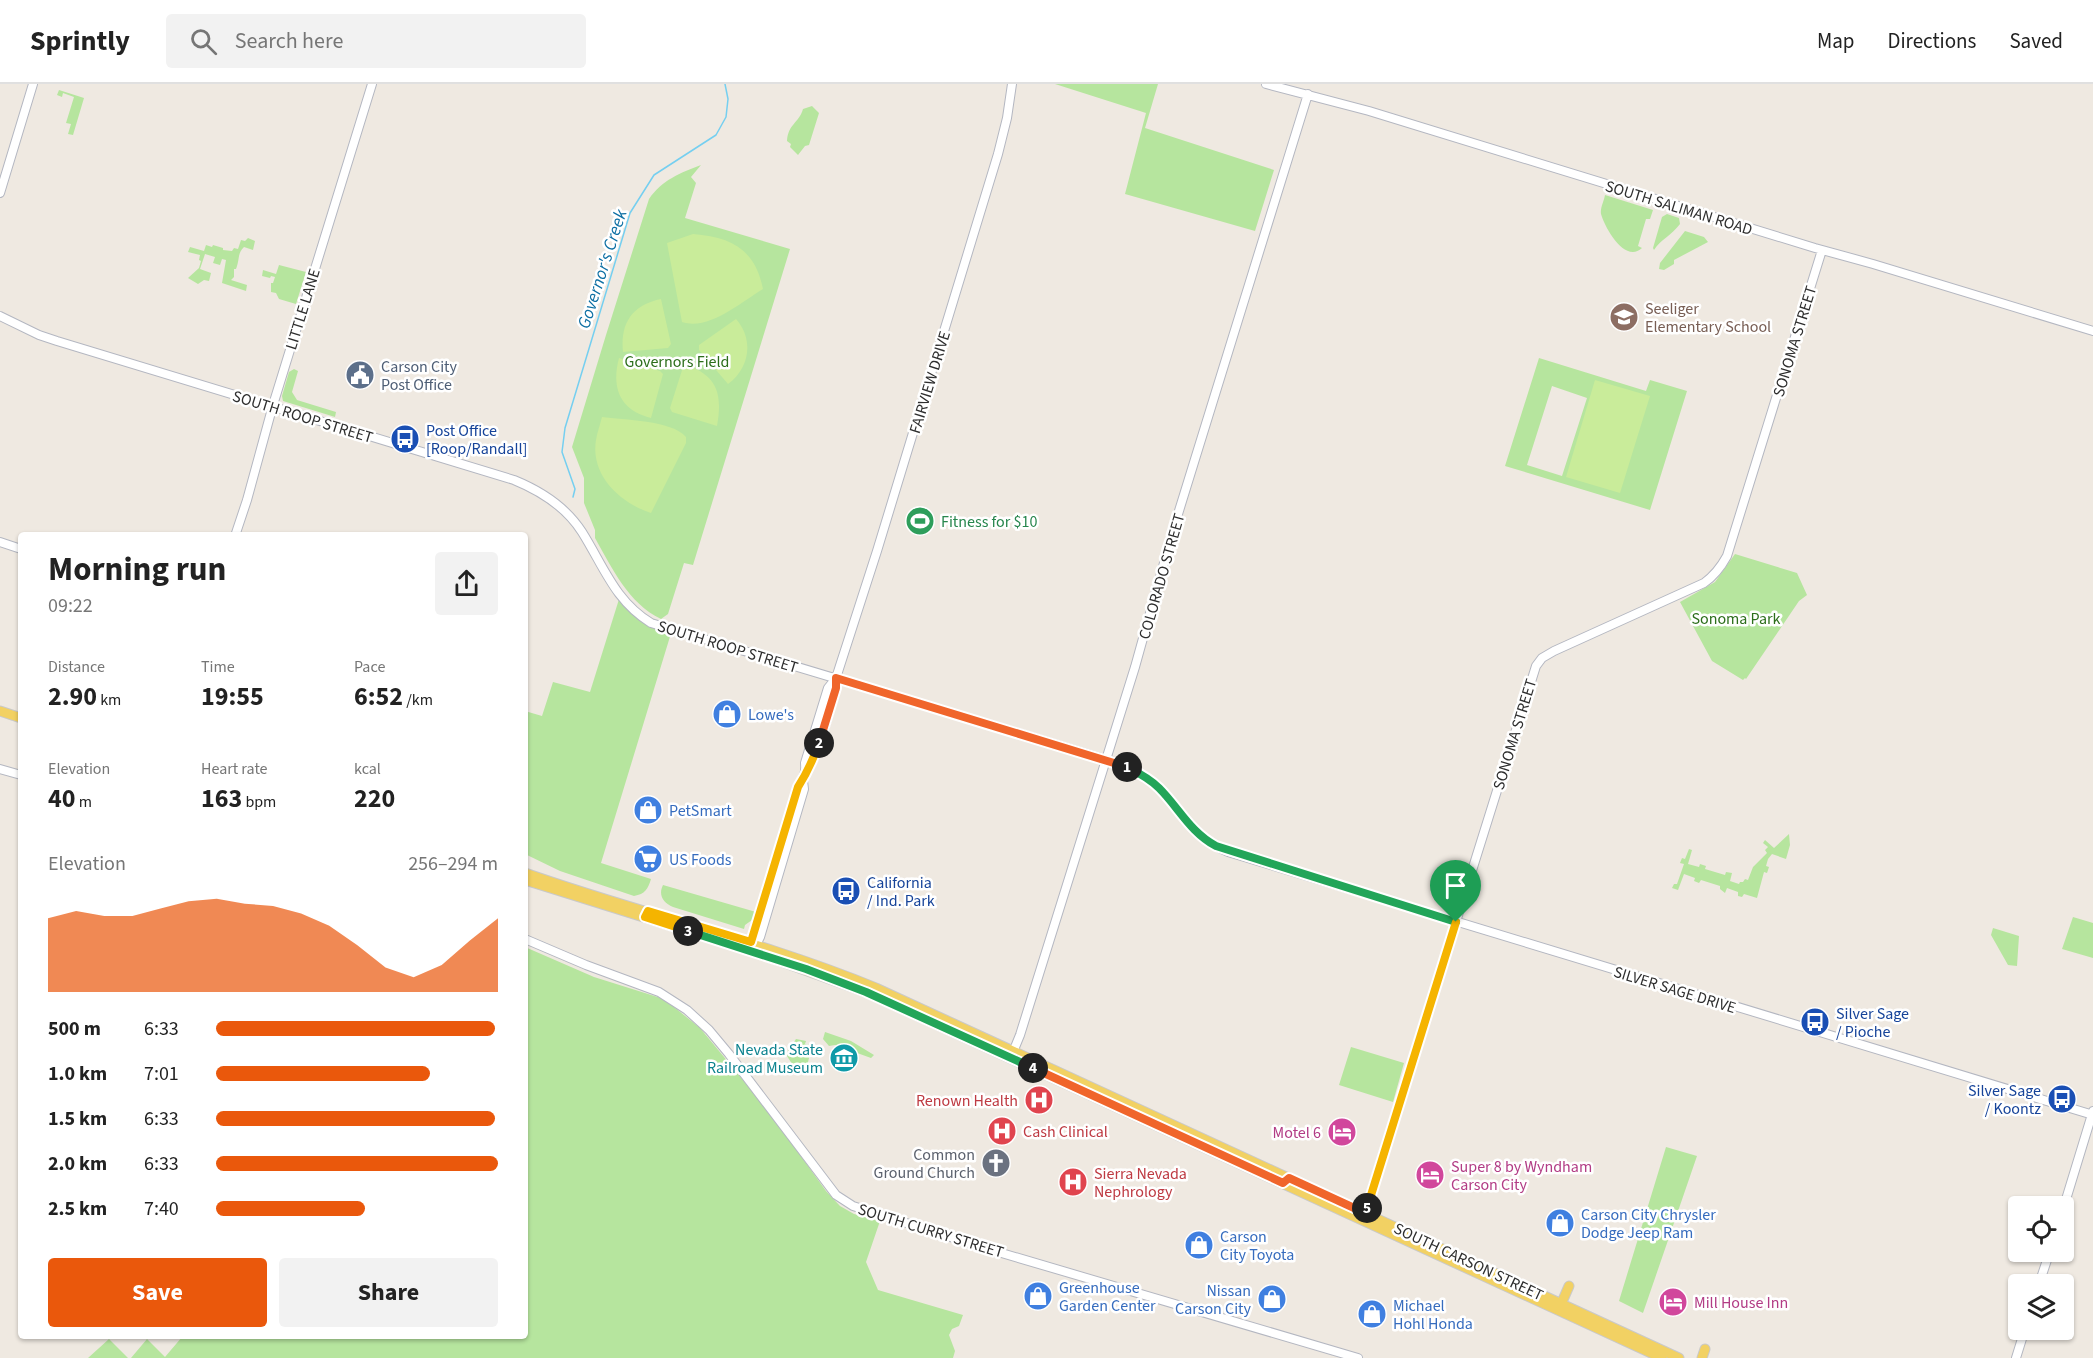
<!DOCTYPE html>
<meta charset="utf-8">
<style>
body{margin:0;font-family:"Source Sans 3",sans-serif;background:#f2f2f2;color:#222;height:100vh;display:flex;flex-direction:column;font-size:22px;white-space:nowrap}
*{box-sizing:border-box;margin:0}
p{font-size:20px;color:#767676}
.icon{flex:none;width:33px;height:33px;fill:none;stroke:currentColor;stroke-width:2;stroke-linecap:round;stroke-linejoin:round}
.map{position:relative;flex:1;overflow:hidden}
.drawer{position:absolute;left:18px;top:448px;width:510px;height:807px;display:flex;flex-direction:column;background:#fff;border-radius:6px;box-shadow:0 2px 4px #0004}
.drawer>*{flex:none}
.tools{position:absolute;left:2008px;top:1112px;display:grid;gap:12px}
.tools a{display:grid;place-items:center;width:66px;height:66px;border-radius:6px;background:#fff;box-shadow:0 2px 4px #0004;font-size:30px}
.pin{position:absolute;display:grid;place-items:center;width:51px;height:51px;color:#fff;margin:-62px -26px;border-radius:50% 50% 50% 0;rotate:-45deg;box-shadow:0 0 6px #0007}
.pin .icon{rotate:45deg}
.km{position:absolute;width:30px;height:30px;margin:-15px;border-radius:50%;background:#222;color:#fff;font-size:16px;line-height:30px;text-align:center}
.round{display:grid;place-items:center;flex:none;width:63px;height:63px;border-radius:6px;background:#f2f2f2}
.overview{display:flex;align-items:center;justify-content:space-between;height:102px;padding:0 30px}
h1{font-size:33px;font-weight:700;line-height:45px}
.figures{display:grid;grid-template-columns:repeat(3,1fr);gap:9px;height:102px;padding:6px 30px}
.figures div{display:grid;align-content:center}
.figures b{font-size:26px;font-weight:700}
.figures small{font-size:16px;font-weight:400}
.figures p{font-size:16px}
.chart{height:168px;padding:12px 30px}
.chart p{display:flex;justify-content:space-between}
.chart svg{width:100%;height:108px;margin-top:6px;fill:#ea580c;opacity:.7}
.action{display:flex;gap:12px;margin-top:auto;padding:12px 30px}
.action a{flex:1;height:69px;border-radius:6px;background:#ea580c;color:#fff;font-size:24px;font-weight:700;line-height:69px;text-align:center}
.action a+a{background:#f2f2f2;color:#222}
ul{padding:0 30px;list-style:none;font-size:20px}
li{display:grid;grid-template-columns:96px 72px 1fr;align-items:center;height:45px}
li i{height:15px;border-radius:8px;background:#ea580c}
header{display:flex;align-items:center;gap:36px;box-sizing:border-box;height:84px;padding:0 30px;background:#fff;border-bottom:2px solid #e0e0e0}
header strong{font-size:28px}
nav{display:flex;gap:33px;margin-inline-start:auto;font-size:21px}
.search{width:420px;height:54px;background:#f2f2f2;display:flex;align-items:center;gap:15px;box-sizing:border-box;padding:0 21px;border-radius:6px;color:#767676;font-size:22px}
.map>svg:first-child{display:block}
.green{fill:#b6e59e;fill-rule:evenodd}
.pitch{fill:#c9ec9a}
.lines{fill:none;stroke-linecap:round;stroke-linejoin:round}
.stream{stroke:#75cff0;stroke-width:1.5}
.secondary-casing{stroke:#b4b7c1;stroke-width:10}
.primary-casing{stroke:#c9c9c9;stroke-width:11}
.secondary{stroke:#fff;stroke-width:8}
.primary{stroke:#f2d163;stroke-width:9}
.split-1-casing{stroke:#fff;stroke-width:12}
.split-2-casing{stroke:#fff;stroke-width:12}
.split-3-casing{stroke:#fff;stroke-width:12}
.split-4-casing{stroke:#fff;stroke-width:12}
.split-5-casing{stroke:#fff;stroke-width:12}
.split-6-casing{stroke:#fff;stroke-width:12}
.split-1{stroke:#22a559;stroke-width:8}
.split-2{stroke:#f0652b;stroke-width:8}
.split-3{stroke:#f5b400;stroke-width:8}
.split-4{stroke:#22a559;stroke-width:8}
.split-5{stroke:#f0652b;stroke-width:8}
.split-6{stroke:#f5b400;stroke-width:8}
.labels{text-anchor:middle;stroke-width:5;stroke-linejoin:round;paint-order:stroke}
.street-label{font-size:16px;fill:#2e2e2e;stroke:#fff}
.education-label{font-size:16px;fill:#785e54;stroke:#fff;text-anchor:start}
.park-label{font-size:16px;fill:#2c6e1b;stroke:#fff}
.service-label{font-size:16px;fill:#4e5e75;stroke:#fff;text-anchor:start}
.transit-label{font-size:16px;fill:#164399;stroke:#fff;text-anchor:start}
.leisure-label{font-size:16px;fill:#27864d;stroke:#fff;text-anchor:start}
.shop-label{font-size:16px;fill:#366cbe;stroke:#fff;text-anchor:start}
.culture-label{font-size:16px;fill:#0d838f;stroke:#fff;text-anchor:end}
.health-label{font-size:16px;fill:#be3a42;stroke:#fff;text-anchor:start}
.hotel-label{font-size:16px;fill:#b23c85;stroke:#fff;text-anchor:start}
.worship-label{font-size:16px;fill:#5b616d;stroke:#fff;text-anchor:end}
.water-label{font-size:18px;font-style:italic;fill:#0d6fa3;stroke:#fff}
</style>
<header>
<strong>Sprintly</strong>
<div class="search"><svg class="icon" aria-label="search" viewBox="0 0 24 24"><circle cx="10" cy="10" r="6"/><path d="M15 15l6 6"/></svg>Search here</div>
<nav><a>Map</a><a>Directions</a><a>Saved</a></nav>
</header>
<div class="map">
<svg width="2093" height="1274" viewBox="0 0 2093 1274">
<rect width="100%" height="100%" fill="#efe9e1"/>
<path class="green" d="M1055,0H1158L1145,44L1274,86L1255,147L1125,110L1146,29Z
M59,6L84,14L73,51L68,50L71,40L66,39L74,13L63,9L62,13L57,11Z
M812,22L819,29L809,61L805,62L798,71L790,63L791,60L787,57C788,40 799,39 803,25Z
M701,81L691,93L696,99L685,134L790,165L693,481L684,479L668,530L661,535C628,519 612,484 595,454V446L584,419V394L572,363L606,251L649,115C662,96 680,89 701,81Z
M1605,111L1653,126L1650,135H1646L1638,162L1642,164C1625,180 1605,144 1601,130C1600,124 1604,117 1605,111Z
M1667,130L1679,134L1680,140C1672,151 1660,156 1654,166L1653,164L1662,133Z
M1685,147L1704,153L1708,158L1674,176V180L1664,186L1659,185L1660,179Z
M248,154L255,157L253,166L244,163C237,170 240,175 236,185H234V193L231,196L247,201L246,207L222,199L226,176L222,175L220,181L213,179L215,173L205,170L200,185L211,189L209,197L204,196L198,200L188,194L199,184L201,177L199,176L200,171L188,168L190,163L204,167L206,161L212,163L213,161L223,164V166L232,167L234,164L238,165L241,156L245,157Z
M279,181L306,188L296,220L279,215L276,209L271,208V199H273L275,193L271,192L270,194L262,192L263,186L276,190Z
M1539,274L1646,307L1650,296L1687,307L1650,426L1505,382ZM1552,302L1587,314L1562,392L1527,381Z
M294,285L298,287L292,308L297,316L336,328L335,333L283,317L282,312L289,288Z
M1735,470L1797,489L1807,511L1799,517L1746,595L1745,594L1743,596L1712,577L1680,518L1715,498Z
M620,512L633,526L672,546L601,779L651,795C648,805 645,810 634,812L560,787L525,770V627L542,632L553,598L590,608Z
M1789,750L1790,761L1786,775L1772,770L1768,775L1766,782L1769,783L1767,789L1764,788L1757,814L1744,810L1742,813L1738,812V808L1727,804L1725,809L1720,805V802L1701,796L1699,799L1694,797L1695,794L1684,790L1678,806L1672,804L1674,800H1677L1684,780L1680,779L1682,774L1685,775L1689,765L1692,766L1688,780L1699,783L1700,780L1706,782L1705,785L1725,791L1726,788L1732,789L1730,797L1739,800L1740,798H1743L1745,795L1748,796L1753,783L1767,769L1765,766L1768,763L1763,759L1765,756L1774,764Z
M663,801L756,828L752,836L745,841L744,845L673,823C663,819 658,811 663,801Z
M2073,833L2093,839V874L2062,865Z
M1993,844L2019,852L2017,882L2008,881L1991,851Z
M525,863L594,893L664,915L700,944L767,1025L826,1107L840,1122L854,1130L880,1137L866,1178L878,1206L963,1231L959,1242L952,1245L949,1251L955,1267L953,1274H131L147,1255L165,1273L182,1253L525,1252Z
M825,948L851,957L874,971L871,974L835,961L829,962L823,955Z
M796,955L806,957L805,960L812,962L806,986L794,983L787,972L788,967Z
M1351,963L1404,979L1393,1018L1339,1001Z
M1666,1063L1697,1072L1643,1229L1619,1217Z
M109,1255L128,1274H88Z"/>
<path class="pitch" d="M693,150C731,153 755,165 763,205C741,218 709,247 682,238L667,159Z
M661,215L671,260L668,264L623,268C620,238 633,221 661,215Z
M736,235C754,255 750,284 728,300L699,266V261Z
M619,274L660,287L663,290L651,334C620,326 611,304 619,274Z
M684,280C717,291 723,309 717,342L672,328L670,324Z
M1595,296L1650,312L1620,409L1566,393Z
M602,333C623,336 672,336 686,353V359L651,429C621,419 590,392 596,356C597,349 600,341 602,333Z"/>
<g class="lines">
<path class="stream" d="M573,413L575,405L562,368L565,344L630,129L654,91L716,51L726,33L728,15L725,0"/>
<g class="secondary-casing">
<path id="secondary" d="M1266,0L1369,27L1815,164L1873,180L2093,247
M0,109L33,0
M0,232L39,251L57,257L514,396C541,407 566,423 582,448C604,483 615,517 651,539L1124,681C1137,688 1149,694 1160,705C1186,731 1191,752 1228,768L2093,1031
M235,452L247,416L273,321L372,0
M0,458L21,465
M0,685L21,691
M806,686C817,678 831,619 836,604V594L877,467L998,70L1007,34L1012,0
M525,855L586,881L659,908L687,926L709,946L729,970L836,1111L853,1122L988,1165L1358,1274
M754,865L760,853L804,705L803,697
M752,866L753,851L798,703C803,692 806,692 805,679L828,604L836,594
M1011,973L1020,951L1135,583L1174,443L1308,10
M2064,1122L2093,1027
M1363,1135L1536,582L1542,574L1554,567L1704,499C1714,492 1721,483 1727,472L1822,166
M2039,1200L2050,1167
M2016,1274L2025,1245"/>
</g>
<g class="primary-casing">
<path id="primary" d="M0,627L21,634
M525,789C641,830 762,857 876,904L1679,1274
M525,796L752,867L866,908L1662,1274
M1559,1225L1569,1202
M1702,1274L1705,1265"/>
</g>
<use href="#secondary" class="secondary"/>
<use href="#primary" class="primary"/>
</g>
<g class="lines">
<g class="split-1-casing">
<path id="split-1" d="M1127,683C1139,689 1150,695 1159,704C1179,724 1190,748 1216,762L1456,838"/>
</g>
<g class="split-2-casing">
<path id="split-2" d="M819,659L836,604V594L1127,683"/>
</g>
<g class="split-3-casing">
<path id="split-3" d="M688,847L645,833L648,827L751,858L798,703C807,689 813,676 819,659"/>
</g>
<g class="split-4-casing">
<path id="split-4" d="M688,847L806,885L866,908L1033,984"/>
</g>
<g class="split-5-casing">
<path id="split-5" d="M1033,984L1283,1099L1289,1094L1365,1129L1367,1124"/>
</g>
<g class="split-6-casing">
<path id="split-6" d="M1367,1124L1456,838"/>
</g>
<use href="#split-1" class="split-1"/>
<use href="#split-2" class="split-2"/>
<use href="#split-3" class="split-3"/>
<use href="#split-4" class="split-4"/>
<use href="#split-5" class="split-5"/>
<use href="#split-6" class="split-6"/>
</g>
<defs>
<g id="school-disc" transform="scale(1.5)"><circle r="9.5" fill="#8d6e63" stroke="#fff"/><path d="M0-5L7-2L0 1L-7-2ZM-4 1L0 2.5L4 1V4Q0 6-4 4Z" fill="#fff"/></g>
<g id="civic-disc" transform="scale(1.5)"><circle r="9.5" fill="#5c6f8a" stroke="#fff"/><path d="M-.6-6.5H3V-4.5H.6V-3L4-1V1h2V6H-6V1h2V-1L-.6-3ZM-1.2 2.5V6h2.4V2.5Z" fill="#fff"/></g>
<g id="bus-disc" transform="scale(1.5)"><circle r="9.5" fill="#1a4fb4" stroke="#fff"/><path d="M-5-6H5V4H4V6H2V4H-2V6H-4V4H-5ZM-3.5-4V0h7V-4ZM-3.5 1.2v1.5H-2V1.2ZM2 1.2v1.5H3.5V1.2Z" fill="#fff"/></g>
<g id="stadium-disc" transform="scale(1.5)"><circle r="9.5" fill="#2e9e5b" stroke="#fff"/><path d="M0-5a6.5 5 0 1 0 0 10a6.5 5 0 1 0 0-10ZM-3.5-1.8h7v3.6h-7Z" fill="#fff"/></g>
<g id="shop-disc" transform="scale(1.5)"><circle r="9.5" fill="#3f7fe0" stroke="#fff"/><path d="M-5-2.5h2.3a2.7 3.5 0 0 1 5.4 0H5L5.5 6h-11ZM-1.5-2.5h3a1.5 2.3 0 0 0-3 0Z" fill="#fff"/></g>
<g id="supermarket-disc" transform="scale(1.5)"><circle r="9.5" fill="#3f7fe0" stroke="#fff"/><path d="M-6-5.5h2.5l.6 2H6L4.5 2H-2.5L-4.4-4H-6ZM-1.5 3.2a1.3 1.3 0 1 0 .1 0ZM3 3.2a1.3 1.3 0 1 0 .1 0Z" fill="#fff"/></g>
<g id="museum-disc" transform="scale(1.5)"><circle r="9.5" fill="#0f9aa8" stroke="#fff"/><path d="M0-6L6-3V-2H-6V-3ZM-5-1h2V3h-2ZM-1-1h2V3h-2ZM3-1h2V3H3ZM-6 4H6V6H-6Z" fill="#fff"/></g>
<g id="hospital-disc" transform="scale(1.5)"><circle r="9.5" fill="#e0444e" stroke="#fff"/><path d="M-5-5h3v3.5h4V-5h3V5h-3V1.5h-4V5h-3Z" fill="#fff"/></g>
<g id="hotel-disc" transform="scale(1.5)"><circle r="9.5" fill="#d1479c" stroke="#fff"/><path d="M-6-4.5h1.5V1H6V5H4.5V3h-9V5H-6ZM-4 0a1.8 1.8 0 1 1 3.6 0ZM.5 0V-2.5h3Q6-2.5 6 0Z" fill="#fff"/></g>
<g id="church-disc" transform="scale(1.5)"><circle r="9.5" fill="#6b7280" stroke="#fff"/><path d="M-1.2-6h2.4v3.5h3.3v2.4h-3.3V6h-2.4V-.1h-3.3v-2.4h3.3Z" fill="#fff"/></g>
</defs>
<g fill-rule="evenodd">
<use href="#school-disc" x="1624" y="233"/>
<use href="#civic-disc" x="360" y="291"/>
<use href="#bus-disc" x="405" y="355"/>
<use href="#stadium-disc" x="920" y="437"/>
<use href="#shop-disc" x="727" y="630"/>
<use href="#shop-disc" x="648" y="726"/>
<use href="#supermarket-disc" x="648" y="775"/>
<use href="#bus-disc" x="846" y="807"/>
<use href="#bus-disc" x="1815" y="938"/>
<use href="#museum-disc" x="844" y="974"/>
<use href="#bus-disc" x="2062" y="1015"/>
<use href="#hospital-disc" x="1039" y="1016"/>
<use href="#hospital-disc" x="1002" y="1047"/>
<use href="#hotel-disc" x="1342" y="1048"/>
<use href="#church-disc" x="996" y="1079"/>
<use href="#hotel-disc" x="1430" y="1091"/>
<use href="#hospital-disc" x="1073" y="1098"/>
<use href="#shop-disc" x="1560" y="1139"/>
<use href="#shop-disc" x="1199" y="1161"/>
<use href="#shop-disc" x="1038" y="1212"/>
<use href="#shop-disc" x="1272" y="1215"/>
<use href="#hotel-disc" x="1673" y="1218"/>
<use href="#shop-disc" x="1372" y="1230"/>
</g>
<g class="labels">
<g class="street-label">
<text transform="translate(1679 123) rotate(17)" y="6">SOUTH SALIMAN ROAD</text>
<text transform="translate(302 225) rotate(-73)" y="6">LITTLE LANE</text>
<text transform="translate(1794 257) rotate(-73)" y="6">SONOMA STREET</text>
<text transform="translate(929 298) rotate(-73)" y="6">FAIRVIEW DRIVE</text>
<text transform="translate(303 332) rotate(17)" y="6">SOUTH ROOP STREET</text>
<text transform="translate(1161 492) rotate(-74)" y="6">COLORADO STREET</text>
<text transform="translate(728 562) rotate(17)" y="6">SOUTH ROOP STREET</text>
<text transform="translate(1514 650) rotate(-73)" y="6">SONOMA STREET</text>
<text transform="translate(1675 905) rotate(17)" y="6">SILVER SAGE DRIVE</text>
<text transform="translate(931 1146) rotate(17)" y="6">SOUTH CURRY STREET</text>
<text transform="translate(1469 1177) rotate(25)" y="6">SOUTH CARSON STREET</text>
</g>
<g class="education-label">
<text x="1645" y="230">Seeliger<tspan x="1645" dy="18">Elementary School</tspan></text>
</g>
<g class="park-label">
<text x="677" y="283">Governors Field</text>
<text x="1736" y="540">Sonoma Park</text>
</g>
<g class="service-label">
<text x="381" y="288">Carson City<tspan x="381" dy="18">Post Office</tspan></text>
</g>
<g class="transit-label">
<text x="426" y="352">Post Office<tspan x="426" dy="18">[Roop/Randall]</tspan></text>
<text x="867" y="804">California<tspan x="867" dy="18">/ Ind. Park</tspan></text>
<text x="1836" y="935">Silver Sage<tspan x="1836" dy="18">/ Pioche</tspan></text>
<text x="2041" y="1012" text-anchor="end">Silver Sage<tspan x="2041" dy="18">/ Koontz</tspan></text>
</g>
<g class="leisure-label">
<text x="941" y="443">Fitness for $10</text>
</g>
<g class="shop-label">
<text x="748" y="636">Lowe's</text>
<text x="669" y="732">PetSmart</text>
<text x="669" y="781">US Foods</text>
<text x="1581" y="1136">Carson City Chrysler<tspan x="1581" dy="18">Dodge Jeep Ram</tspan></text>
<text x="1220" y="1158">Carson<tspan x="1220" dy="18">City Toyota</tspan></text>
<text x="1059" y="1209">Greenhouse<tspan x="1059" dy="18">Garden Center</tspan></text>
<text x="1251" y="1212" text-anchor="end">Nissan<tspan x="1251" dy="18">Carson City</tspan></text>
<text x="1393" y="1227">Michael<tspan x="1393" dy="18">Hohl Honda</tspan></text>
</g>
<g class="culture-label">
<text x="823" y="971">Nevada State<tspan x="823" dy="18">Railroad Museum</tspan></text>
</g>
<g class="health-label">
<text x="1018" y="1022" text-anchor="end">Renown Health</text>
<text x="1023" y="1053">Cash Clinical</text>
<text x="1094" y="1095">Sierra Nevada<tspan x="1094" dy="18">Nephrology</tspan></text>
</g>
<g class="hotel-label">
<text x="1321" y="1054" text-anchor="end">Motel 6</text>
<text x="1451" y="1088">Super 8 by Wyndham<tspan x="1451" dy="18">Carson City</tspan></text>
<text x="1694" y="1224">Mill House Inn</text>
</g>
<g class="worship-label">
<text x="975" y="1076">Common<tspan x="975" dy="18">Ground Church</tspan></text>
</g>
<g class="water-label">
<text transform="translate(602 185) rotate(-72)" y="6">Governor's Creek</text>
</g>
</g>
</svg>
<div class="tools">
<a><svg class="icon" aria-label="locate" viewBox="0 0 24 24"><circle cx="12" cy="12" r="6"/><path d="M12 2v4M12 18v4M2 12h4M18 12h4"/></svg></a>
<a><svg class="icon" aria-label="layers" viewBox="0 0 24 24"><path d="M12 4l9 5-9 5-9-5zM3 14l9 5 9-5"/></svg></a>
</div>
<div class="pin" style="left:1456px;top:838px;background:#1e9e55"><svg class="icon" aria-label="arrive" viewBox="0 0 24 24"><path d="M6 21V4h12l-3 4 3 4H6"/></svg></div>
<b class="km" style="left:1127px;top:683px">1</b>
<b class="km" style="left:819px;top:659px">2</b>
<b class="km" style="left:688px;top:847px">3</b>
<b class="km" style="left:1033px;top:984px">4</b>
<b class="km" style="left:1367px;top:1124px">5</b>
<section class="drawer">
<div class="overview"><div><h1>Morning run</h1><p>09:22</p></div><a class="round"><svg class="icon" aria-label="share" viewBox="0 0 24 24"><path d="M12 15V3M7 8l5-5 5 5M5 13v7h14v-7"/></svg></a></div>
<div class="figures">
<div><p>Distance</p><b>2.90<small> km</small></b></div>
<div><p>Time</p><b>19:55</b></div>
<div><p>Pace</p><b>6:52<small> /km</small></b></div>
</div>
<div class="figures">
<div><p>Elevation</p><b>40<small> m</small></b></div>
<div><p>Heart rate</p><b>163<small> bpm</small></b></div>
<div><p>kcal</p><b>220</b></div>
</div>
<div class="chart"><p><span>Elevation</span>256–294 m</p>
<svg viewBox="0 0 160 44" preserveAspectRatio="none"><path d="M0 44V14L10 11L20 13L30 13L40 10L50 7L60 6L70 8L80 9L90 12L100 17L110 25L120 34L130 38L140 33L150 23L160 14V44z"/></svg>
</div>
<ul>
<li><b>500 m</b>6:33<i style="width:99%"></i></li>
<li><b>1.0 km</b>7:01<i style="width:76%"></i></li>
<li><b>1.5 km</b>6:33<i style="width:99%"></i></li>
<li><b>2.0 km</b>6:33<i style="width:100%"></i></li>
<li><b>2.5 km</b>7:40<i style="width:53%"></i></li>
</ul>
<div class="action"><a>Save</a><a>Share</a></div>
</section>
</div>
